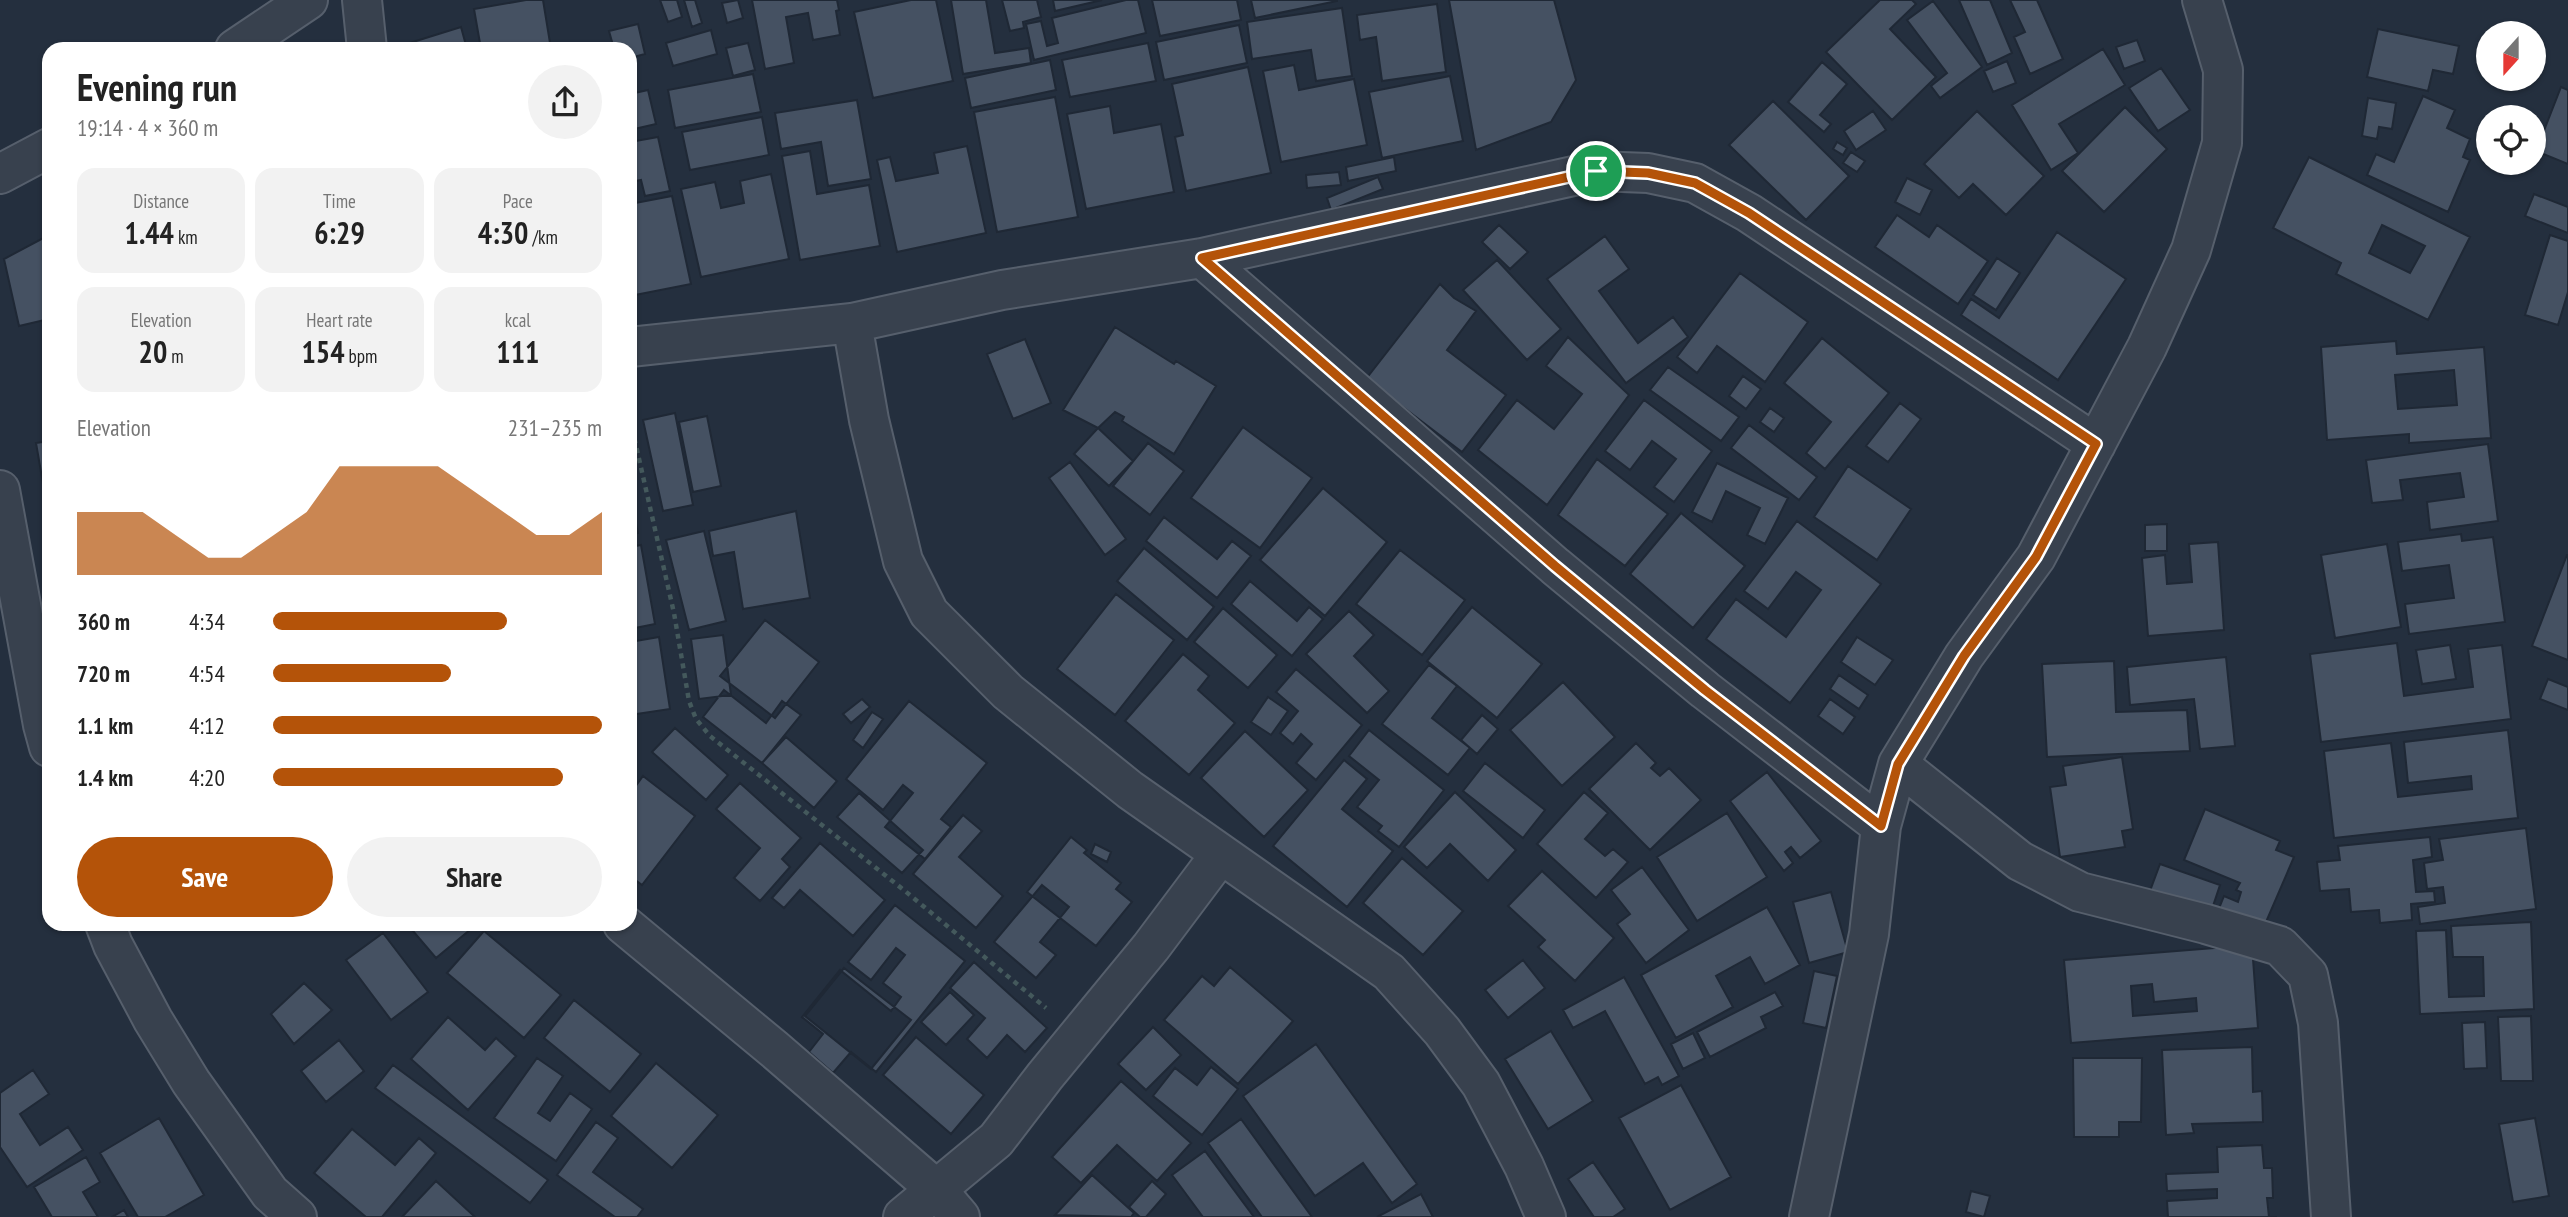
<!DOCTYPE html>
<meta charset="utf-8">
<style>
body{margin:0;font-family:"PT Sans Narrow",sans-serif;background:#f2f2f2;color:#222;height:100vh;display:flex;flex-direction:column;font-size:26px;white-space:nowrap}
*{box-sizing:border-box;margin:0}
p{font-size:23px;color:#767676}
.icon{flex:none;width:38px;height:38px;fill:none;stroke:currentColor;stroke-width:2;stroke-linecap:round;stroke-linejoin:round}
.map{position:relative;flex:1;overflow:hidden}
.side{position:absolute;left:42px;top:42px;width:595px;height:889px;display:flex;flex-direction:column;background:#fff;border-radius:21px;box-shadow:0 2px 5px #0004}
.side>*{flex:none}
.needle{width:46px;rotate:201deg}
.fabs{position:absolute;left:2476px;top:21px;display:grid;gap:14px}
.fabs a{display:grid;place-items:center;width:70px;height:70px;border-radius:50%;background:#fff;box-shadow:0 2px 5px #0004;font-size:35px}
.pin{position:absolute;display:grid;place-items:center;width:60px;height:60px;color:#fff;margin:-30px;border:4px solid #fff;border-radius:50%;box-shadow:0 2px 7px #0007}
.round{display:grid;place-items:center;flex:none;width:74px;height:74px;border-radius:37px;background:#f2f2f2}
.head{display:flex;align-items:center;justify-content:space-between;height:119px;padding:0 35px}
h1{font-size:38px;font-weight:700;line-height:52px}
.stats{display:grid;grid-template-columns:repeat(3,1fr);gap:10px;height:119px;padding:7px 35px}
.stats div{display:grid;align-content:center;border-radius:18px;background:#f2f2f2;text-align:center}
.stats b{font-size:30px;font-weight:700}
.stats small{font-size:19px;font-weight:400}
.stats p{font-size:19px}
.chart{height:196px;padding:14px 35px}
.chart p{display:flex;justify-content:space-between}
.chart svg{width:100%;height:126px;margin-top:7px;fill:#b45309;opacity:.7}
.button{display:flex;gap:14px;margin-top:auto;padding:14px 35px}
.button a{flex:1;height:80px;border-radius:42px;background:#b45309;color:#fff;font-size:28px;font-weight:700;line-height:80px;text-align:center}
.button a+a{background:#f2f2f2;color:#222}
ul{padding:0 35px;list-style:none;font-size:23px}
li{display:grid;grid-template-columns:112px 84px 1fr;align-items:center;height:52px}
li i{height:18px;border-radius:9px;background:#b45309}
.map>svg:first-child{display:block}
.building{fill:#455162;stroke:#1f2835;stroke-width:2;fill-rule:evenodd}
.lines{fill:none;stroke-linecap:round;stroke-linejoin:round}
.street-casing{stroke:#565f6c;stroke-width:42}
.path{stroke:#44595c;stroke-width:4.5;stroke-dasharray:5 5;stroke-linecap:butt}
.street{stroke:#38414e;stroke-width:38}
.route-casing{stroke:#fff;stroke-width:14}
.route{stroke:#b45309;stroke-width:9}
</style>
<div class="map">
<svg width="2568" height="1217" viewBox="0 0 2568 1217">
<rect width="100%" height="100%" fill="#242f3e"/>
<path class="building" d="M526,0H543L551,49H481L474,9Z
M660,0H677L682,17L668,22Z
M684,0H695L702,23L692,27Z
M738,0L743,18L727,23L722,3Z
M752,0H837L839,10L836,11L840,35L813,40L808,13L786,17L794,63L765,69Z
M911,0H936L953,81L873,98L854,12Z
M951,0H986L995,53L1029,48L1031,63L963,74Z
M1002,0H1037L1041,17L1023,22L1024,28L1010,31Z
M1053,0H1102L1055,11Z
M1126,0H1138L1146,33L1034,60L1026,24L1041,21L1047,46L1058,43L1052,18Z
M1152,0H1237L1241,20L1160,36Z
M1251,0H1337V1L1255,18Z
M1449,0H1554L1576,80L1551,122L1476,150Z
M1880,0H1912L1916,4L1890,29L1936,77L1892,120L1826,52Z
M1959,0H1990L2012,53L1987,65Z
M2010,0H2037L2063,59L2030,74L2014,37L2025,32Z
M1933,1L1982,67L1940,98L1931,86L1947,73L1907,20Z
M1437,4L1446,72L1382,81L1376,37L1360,40L1357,15Z
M1342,8L1352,76L1316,81L1311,50L1252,59L1247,22Z
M638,24L645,54L630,58V49H614L609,31Z
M1239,25L1247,63L1164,80L1156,42Z
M461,27L467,49H401L400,46Z
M2378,29L2459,46L2453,74L2433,70L2428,91L2367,77Z
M711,30L717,54L673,66L666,43Z
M2137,40L2145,61L2124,69L2116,47Z
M748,43L755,70L733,76L726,48Z
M1148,43L1156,81L1070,97L1062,60Z
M2103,49L2125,85L2059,124L2078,153L2051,170L2012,105Z
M1050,60L1056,90L971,108L965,78Z
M2007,61L2016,83L1993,92L1984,71Z
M1822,62L1847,84L1820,115L1831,124L1824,132L1788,102Z
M1294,65L1299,90L1354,79L1367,145L1281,162L1263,71Z
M1248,67L1271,173L1186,191L1175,137L1183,135L1172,84Z
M2161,68L2190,110L2158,131L2129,88Z
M753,74L761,112L675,128L668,90Z
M1450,76L1463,141L1382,158L1369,92Z
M2561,87L2568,90V164L2536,151Z
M648,90L656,124L630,130V94Z
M2423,96L2455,110L2447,128L2470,139L2463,157L2470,160L2448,212L2367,175L2376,154L2394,162Z
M1055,97L1078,217L997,232L974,112Z
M2368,98L2396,103L2392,129L2379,127L2377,139L2362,136Z
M857,100L871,179L828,186L821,142L781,149L775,113Z
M1773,101L1849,176L1806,220L1729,145Z
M1110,106L1114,133L1161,124L1174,192L1086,209L1067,114Z
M2125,107L2167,149L2104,212L2062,171Z
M1873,111L1886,130L1856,150L1844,131Z
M1977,111L2044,176L2006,215L1973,184L1959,198L1924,164Z
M762,117L769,155L690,170L682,132Z
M658,137L670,191L645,196L641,180L630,182V142Z
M1837,142L1847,148L1843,155L1833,149Z
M967,146L986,233L897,252L877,160L890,157L896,181L938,173L934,153Z
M810,151L817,194L869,185L880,246L800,260L782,156Z
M1851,152L1865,161L1857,172L1843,163Z
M1394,157L1396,171L1348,181L1346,167Z
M2309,157L2470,237L2428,320L2336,274L2341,263L2273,228ZM2382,225L2425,246L2410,273L2369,253Z
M1339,172L1341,185L1307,188L1306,175Z
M771,174L789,259L701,277L681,189L715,182L721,208L744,203L740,181Z
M1378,177L1383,189L1331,210L1327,198Z
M1907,178L1932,190L1920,215L1895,202Z
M2534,194L2568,207V233L2525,216Z
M672,196L691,284L630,296V204Z
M1897,215L1929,237L1937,225L1988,261L1958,304L1875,247Z
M1499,225L1528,252L1510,269L1482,242Z
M2057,232L2126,279L2058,380L1961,315L1971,299L1999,318Z
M49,235V319L19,326L4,259Z
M2550,235L2568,241V292L2558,325L2525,315Z
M1605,236L1629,269L1599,291L1638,343L1673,317L1688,337L1626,383L1547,279Z
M1997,258L2020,273L1996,310L1973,295Z
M1497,260L1561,329L1527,360L1463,290Z
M1740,273L1808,322L1765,382L1717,346L1697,373L1677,357Z
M1440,284L1454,298L1476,311L1447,350L1506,395L1462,452L1366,379Z
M1115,327L1174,364L1176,361L1216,386L1174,454L1122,421L1124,417L1115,412L1098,428L1063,410Z
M1568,337L1629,395L1547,505L1478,450L1517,400L1554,429L1582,394L1546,366Z
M1822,338L1889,393L1825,469L1806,453L1831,422L1784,383Z
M1025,339L1051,403L1013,419L987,354Z
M2396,341L2397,354L2484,347L2491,438L2409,443V434L2327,440L2321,347ZM2454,370L2457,405L2398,409L2395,375Z
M1668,367L1739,417L1721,441L1650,390Z
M1743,376L1761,389L1746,409L1729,396Z
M1644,400L1712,451L1674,502L1654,487L1676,459L1652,441L1630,470L1605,451Z
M1900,403L1921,419L1888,462L1866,446Z
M1770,408L1784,418L1774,432L1760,422Z
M675,413L693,505L663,511L643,420Z
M707,416L721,486L693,492L679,422Z
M1749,425L1817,477L1799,500L1731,448Z
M1243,427L1312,478L1260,548L1191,498Z
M1098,428L1133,461L1109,486L1074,454Z
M49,441V518L36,443Z
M1148,443L1184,471L1150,515L1113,486Z
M2488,444L2498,521L2430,530L2427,502L2464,497L2460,473L2400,480L2403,500L2372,503L2366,460Z
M1597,459L1668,514L1625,566L1558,515Z
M1070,462L1126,539L1105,555L1049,478Z
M1717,463L1788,498L1765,544L1747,535L1760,508L1726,491L1712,522L1692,512Z
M1848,466L1911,509L1877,560L1814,517Z
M1323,488L1387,542L1325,616L1260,560Z
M630,497L638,533L630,535Z
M796,511L810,598L743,609L734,552L713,556L709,531Z
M1681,513L1745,566L1693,628L1630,574Z
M1164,517L1217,559L1232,541L1251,556L1217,598L1146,541Z
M1797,521L1881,584L1790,703L1706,639L1736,599L1786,637L1821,590L1796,572L1768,609L1744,591Z
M2167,524V551H2145V525Z
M704,531L726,621L689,630L666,540Z
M2461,534L2462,541L2493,537L2505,622L2409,634L2405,604L2454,598L2449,565L2402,571L2398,542Z
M2218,542L2224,630L2148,636L2142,558L2165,555L2167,584L2192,582L2189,544Z
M2387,544L2401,627L2335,638L2321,555Z
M641,545L655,624L630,629V547Z
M1144,548L1214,607L1187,640L1117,581Z
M1400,550L1465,600L1422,655L1356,604Z
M2567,555H2568V660L2532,646Z
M1250,581L1297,621L1309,607L1323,619L1292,656L1231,604Z
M1116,594L1174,640L1115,715L1057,669Z
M1472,607L1542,664L1497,718L1427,661Z
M1223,608L1277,655L1248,688L1194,642Z
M1349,611L1374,635L1354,656L1389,691L1367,713L1306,654Z
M765,620L819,662L775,718L720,676Z
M723,635L731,695L699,699L691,639Z
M659,637L670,709L630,715V642Z
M1857,637L1893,660L1875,685L1841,662Z
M2397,643L2404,696L2473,687L2468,649L2502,645L2511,719L2321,742L2310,654Z
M2450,645L2456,679L2422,684L2416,650Z
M1183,654L1209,676L1198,690L1235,723L1189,775L1125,721Z
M2226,657L2235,746L2200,749L2194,699L2130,705L2127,667Z
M2114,661L2116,712L2187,710L2190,751L2047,757L2042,664Z
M1429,665L1457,686L1432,718L1470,748L1448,775L1382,724Z
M1296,669L1362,725L1316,780L1296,763L1312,744L1301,734L1293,744L1280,733L1298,711L1276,692Z
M1839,675L1868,695L1859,709L1830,689Z
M2548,679L2568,687V710L2540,699Z
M1563,682L1615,737L1562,786L1510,730Z
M724,690L766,723L782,701L801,715L762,763L703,717Z
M1268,697L1288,711L1271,735L1251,722Z
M862,699L870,707L851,723L843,714Z
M1830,699L1855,717L1843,734L1818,716Z
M909,701L987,763L941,819L951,827L925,859L885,827L913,793L903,785L883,810L846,779Z
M872,712L883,719L863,748L853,740Z
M1482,715L1498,729L1477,754L1461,740Z
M675,728L728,775L706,800L652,752Z
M1369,730L1444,790L1399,847L1378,831L1382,826L1357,807L1379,780L1349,756Z
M2508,730L2518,818L2334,838L2324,751L2391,743L2398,797L2472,789L2471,776L2408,783L2404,742Z
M1245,731L1308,790L1264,837L1201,778Z
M786,737L837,781L814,808L762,763Z
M1636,743L1656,763L1651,768L1660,776L1669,768L1701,800L1650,850L1589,789Z
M2122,757L2133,829L2122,831L2125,847L2060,857L2050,787L2066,785L2063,766Z
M1344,760L1367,779L1342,809L1393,851L1347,907L1273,846Z
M1485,763L1545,810L1523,838L1463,791Z
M1767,772L1821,841L1800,858L1791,847L1785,852L1793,863L1784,871L1730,801Z
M643,776L695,816L642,885L630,876V794Z
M740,783L801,838L782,859L790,867L760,901L734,878L760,848L716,809Z
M1455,792L1516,850L1488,881L1450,844L1427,868L1404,847Z
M1584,792L1608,813L1585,839L1605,856L1613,849L1628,862L1596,898L1537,844Z
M859,793L923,850L902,873L837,817Z
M2205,809L2280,841L2276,850L2294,857L2263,929L2218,911L2224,896L2238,902L2241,892L2236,890L2240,883L2184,860Z
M1727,813L1767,877L1697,921L1657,857Z
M963,815L982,831L959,857L1003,896L976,928L913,874Z
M2526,828L2536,909L2420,924L2418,907L2445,903L2443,887L2427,889L2424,863L2443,860L2439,839Z
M1071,837L1087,850L1084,853L1121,883L1116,889L1132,902L1096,946L1027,892Z
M2430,837L2432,857L2413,860L2416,892L2434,891L2435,902L2411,904L2412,920L2380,923L2379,910L2351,912L2349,889L2320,891L2317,862L2340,860L2338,846Z
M820,843L885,900L853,936L800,890L784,908L772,898Z
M1095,844L1111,852L1107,862L1091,854Z
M1402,858L1463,911L1423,955L1363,903Z
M2160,864L2220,885L2208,921L2147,899Z
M1642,867L1689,930L1646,963L1617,924L1630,914L1611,890Z
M1542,871L1614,938L1575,981L1538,947L1545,940L1508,906Z
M1042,885L1069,907L1040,942L1056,955L1036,978L994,942Z
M1831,892L1848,952L1809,963L1793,902Z
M895,905L965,961L876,1072L851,1052L833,1073L809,1052L823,1034L802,1017L840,970L891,1011L901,997L883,983L905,955L896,948L871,980L848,962Z
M1767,907L1800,965L1765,984L1750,957L1716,976L1733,1007L1676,1038L1641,975Z
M2531,922L2534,1009L2420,1014L2416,931L2446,930L2449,997L2484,996L2483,957H2453L2451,926Z
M407,924H477L436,958Z
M484,931L561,995L524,1038L447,973Z
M383,933L428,992L391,1020L346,960Z
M2252,945L2258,1028L2071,1043L2064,960ZM2152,984L2154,1002L2196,998L2197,1011L2133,1016L2131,986Z
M1523,960L1545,988L1508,1018L1485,990Z
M974,962L1047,1028L1025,1052L1007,1035L987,1058L967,1039L985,1018L950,988Z
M1230,967L1293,1021L1238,1084L1164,1020L1202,976L1214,986Z
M844,968L911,1020L871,1069L805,1016Z
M1814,971L1837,976L1826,1028L1803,1023Z
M1624,977L1679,1076L1662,1085L1658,1077L1645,1084L1605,1011L1573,1028L1563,1010Z
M304,983L332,1010L294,1044L271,1014Z
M950,992L974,1015L946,1045L921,1022Z
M1775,992L1783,1006L1761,1017L1766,1028L1710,1057L1697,1032Z
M574,1000L641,1054L610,1092L544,1038Z
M2531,1016L2533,1081H2501L2498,1017Z
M448,1017L485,1050L496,1038L516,1056L468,1110L411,1059Z
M2485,1022L2487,1068L2464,1069L2462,1023Z
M1153,1027L1181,1055L1146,1090L1118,1064Z
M1551,1031L1593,1101L1548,1129L1505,1059Z
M1693,1033L1705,1058L1683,1069L1671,1044Z
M916,1037L984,1095L951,1134L883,1075Z
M339,1040L364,1071L326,1102L301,1071Z
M1316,1044L1417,1184L1392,1203L1363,1163L1315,1196L1243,1096Z
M2252,1047L2253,1092L2262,1091L2263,1122L2192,1124L2194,1133L2166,1135L2162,1050Z
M537,1058L563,1076L538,1113L550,1121L570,1093L592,1109L556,1161L494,1118Z
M2073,1058H2142L2141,1122H2119V1137H2074Z
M656,1063L718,1115L672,1168L611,1116Z
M393,1065L548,1180L530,1203L375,1088Z
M1211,1067L1238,1089L1202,1135L1153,1096L1175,1068L1197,1085Z
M33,1070L49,1094L20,1114L40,1145L68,1127L83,1150L27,1187L0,1147V1093Z
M1121,1081L1191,1143L1157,1181L1117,1145L1081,1183L1052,1157Z
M1681,1085L1731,1177L1670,1210L1619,1118Z
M159,1118L204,1195L165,1217H138L100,1153Z
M2535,1118L2549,1196L2513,1202L2499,1124Z
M1241,1119L1312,1217H1262L1208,1143Z
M596,1122L618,1138L593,1172L643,1209L637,1217H615L557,1175Z
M352,1129L395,1165L419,1138L436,1153L382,1217H366L314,1173Z
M2262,1145L2264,1168H2272L2273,1198H2267L2269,1217H2277H2168L2167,1201L2217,1198V1189L2167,1191L2166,1174L2218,1172L2217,1147Z
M1205,1151L1254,1217H1203L1172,1175Z
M86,1157L100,1182L83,1192L98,1217H52L34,1187Z
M1593,1162L1625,1209L1613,1217H1594L1568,1179Z
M1092,1175L1134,1213L1131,1217L1055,1215Z
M436,1181L475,1217H402Z
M1152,1181L1166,1194L1146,1217H1140L1129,1207Z
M1971,1191L1990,1196L1984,1217L1966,1212Z
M1421,1194L1433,1217H1377Z
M124,1210L128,1217H112Z"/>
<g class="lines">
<g class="street-casing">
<path id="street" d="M362,0L367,49
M235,49L308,0
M0,174L49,148
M1202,258L1555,566L1705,690L1881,826
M852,323L869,420L903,561L929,613L1008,692L1130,790L1389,972L1442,1031L1481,1084L1524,1166L1546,1217
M630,347L852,323L1002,290L1202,258L1596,171L1648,173L1695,183L1749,213L2096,444
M0,490L43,725L49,747
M1898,764L2020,861L2080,892L2206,924L2280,946L2308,975L2318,1023L2331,1217
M105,924L113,945L153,1020L191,1082L270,1193L297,1217
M623,924L774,1049L937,1190L960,1217
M903,1217L996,1140L1045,1076L1151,947L1220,855
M1809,1217L1869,934L1881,826L1898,764L1964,656L2036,557L2147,347L2191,250L2222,143L2223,70L2202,0"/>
</g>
<path class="path" d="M630,419L674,613L689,701L696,719L710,736L905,891L1046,1008"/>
<use href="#street" class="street"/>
</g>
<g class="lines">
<g class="route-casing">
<path id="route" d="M1596,171L1648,173L1695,183L1749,213L2096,444L2036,557L1964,656L1898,764L1881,826L1705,690L1555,566L1202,258Z"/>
</g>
<use href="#route" class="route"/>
</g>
</svg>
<div class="fabs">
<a><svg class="needle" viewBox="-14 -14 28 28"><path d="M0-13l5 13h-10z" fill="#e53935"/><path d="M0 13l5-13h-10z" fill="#767676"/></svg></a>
<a><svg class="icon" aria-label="locate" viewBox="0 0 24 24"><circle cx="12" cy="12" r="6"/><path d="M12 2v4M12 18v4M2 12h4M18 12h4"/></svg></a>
</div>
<div class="pin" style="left:1596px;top:171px;background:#1e9e55"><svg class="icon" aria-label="arrive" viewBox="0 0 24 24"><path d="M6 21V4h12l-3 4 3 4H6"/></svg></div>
<section class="side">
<div class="head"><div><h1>Evening run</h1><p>19:14 · 4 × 360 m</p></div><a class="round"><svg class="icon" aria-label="share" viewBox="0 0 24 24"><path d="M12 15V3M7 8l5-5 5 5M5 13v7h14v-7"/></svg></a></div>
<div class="stats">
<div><p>Distance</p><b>1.44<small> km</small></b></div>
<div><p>Time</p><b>6:29</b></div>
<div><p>Pace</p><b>4:30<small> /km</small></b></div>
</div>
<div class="stats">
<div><p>Elevation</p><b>20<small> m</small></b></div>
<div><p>Heart rate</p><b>154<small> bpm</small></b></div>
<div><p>kcal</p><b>111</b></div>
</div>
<div class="chart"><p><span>Elevation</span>231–235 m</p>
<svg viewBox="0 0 160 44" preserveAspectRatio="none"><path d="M0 44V22L10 22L20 22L30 30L40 38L50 38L60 30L70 22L80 6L90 6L100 6L110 6L120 14L130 22L140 30L150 30L160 22V44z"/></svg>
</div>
<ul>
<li><b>360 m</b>4:34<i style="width:71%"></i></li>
<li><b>720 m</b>4:54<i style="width:54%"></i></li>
<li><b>1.1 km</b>4:12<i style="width:100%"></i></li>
<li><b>1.4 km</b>4:20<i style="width:88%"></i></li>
</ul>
<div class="button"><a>Save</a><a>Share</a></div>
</section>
</div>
